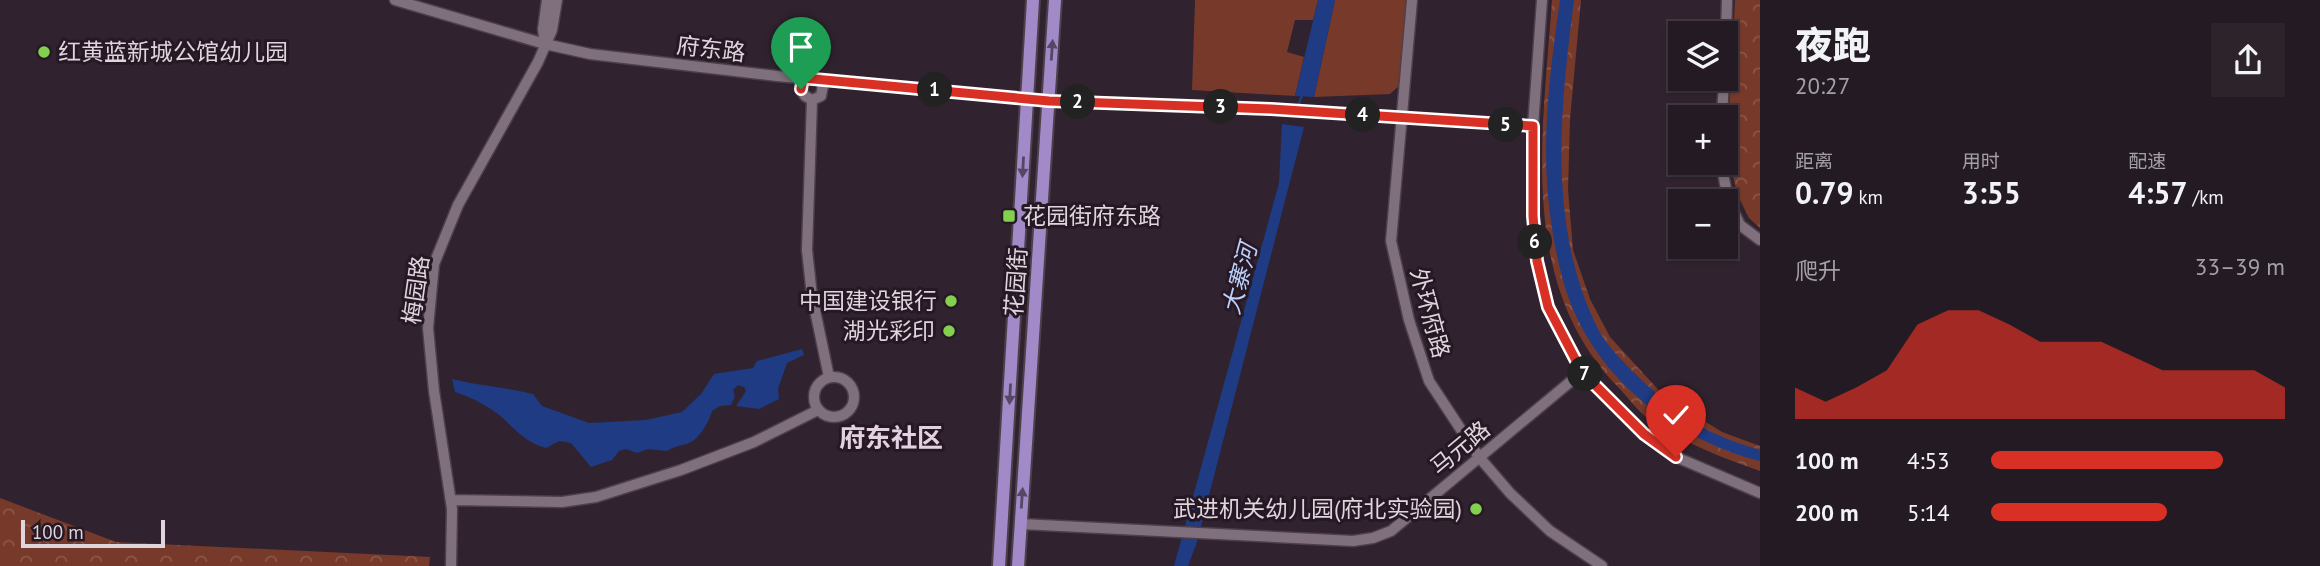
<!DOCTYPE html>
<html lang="zh">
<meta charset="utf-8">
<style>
body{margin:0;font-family:"PT Sans","Noto Sans SC",sans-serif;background:#2c232b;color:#f1f3f6;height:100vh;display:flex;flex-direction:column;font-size:26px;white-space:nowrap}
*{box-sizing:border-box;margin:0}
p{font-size:23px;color:#a3a1a6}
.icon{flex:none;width:38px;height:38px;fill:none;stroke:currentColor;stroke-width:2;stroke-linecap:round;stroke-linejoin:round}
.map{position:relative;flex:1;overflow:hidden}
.side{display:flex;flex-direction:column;background:#241a23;width:560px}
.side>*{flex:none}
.tools{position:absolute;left:1668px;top:21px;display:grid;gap:14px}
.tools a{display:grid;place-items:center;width:70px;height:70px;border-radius:0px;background:#241a23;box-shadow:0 2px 5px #0004,0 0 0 2px #413841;font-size:35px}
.scale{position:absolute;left:21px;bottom:18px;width:144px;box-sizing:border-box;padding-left:7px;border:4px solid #dfd5dd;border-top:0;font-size:19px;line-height:24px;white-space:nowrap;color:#dfd5dd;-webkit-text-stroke:5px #261925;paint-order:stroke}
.pin{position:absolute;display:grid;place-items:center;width:60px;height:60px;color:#fff;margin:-72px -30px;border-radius:50% 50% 50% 0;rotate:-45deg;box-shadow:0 0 7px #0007}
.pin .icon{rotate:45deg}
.km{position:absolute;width:35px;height:35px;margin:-18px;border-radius:50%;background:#222;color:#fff;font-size:19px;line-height:35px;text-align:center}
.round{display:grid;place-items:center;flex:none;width:74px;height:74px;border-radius:0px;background:#2c232b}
.summary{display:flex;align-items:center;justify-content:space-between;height:119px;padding:0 35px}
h1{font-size:38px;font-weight:800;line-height:52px}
.stats{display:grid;grid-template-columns:repeat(3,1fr);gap:10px;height:119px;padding:7px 35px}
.stats div{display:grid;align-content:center}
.stats b{font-size:30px;font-weight:800}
.stats small{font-size:19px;font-weight:400}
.stats p{font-size:19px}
.chart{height:196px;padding:14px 35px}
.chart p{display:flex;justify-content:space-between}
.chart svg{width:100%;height:126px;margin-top:7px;fill:#d93025;opacity:.7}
ul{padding:0 35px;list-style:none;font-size:23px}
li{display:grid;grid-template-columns:112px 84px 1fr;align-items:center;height:52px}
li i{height:18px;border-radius:9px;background:#d93025}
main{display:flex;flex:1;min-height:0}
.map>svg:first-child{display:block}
.grass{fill:#773a2a}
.park{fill:url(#park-crowns)}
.water{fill:#1e3b83}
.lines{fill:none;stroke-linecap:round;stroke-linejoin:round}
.stream{stroke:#1e3b83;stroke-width:2.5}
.minor-casing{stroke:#4c404a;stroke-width:13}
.major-casing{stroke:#4c404a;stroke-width:16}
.minor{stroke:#80707e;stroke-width:10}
.major{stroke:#a289c7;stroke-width:12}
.oneway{fill:#584666}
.route-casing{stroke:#fff;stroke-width:14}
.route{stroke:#d93025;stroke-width:9}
.poi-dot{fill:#83d04e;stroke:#261925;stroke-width:2.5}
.labels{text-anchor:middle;stroke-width:6;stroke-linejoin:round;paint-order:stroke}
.street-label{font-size:23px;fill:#dfd5dd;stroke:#261925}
.poi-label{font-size:23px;fill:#dfd5dd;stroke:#261925;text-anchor:end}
.water-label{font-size:24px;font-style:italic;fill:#bbd0fa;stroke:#261925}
.quarter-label{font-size:26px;font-weight:bold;fill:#e3d0e0;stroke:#261925}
</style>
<main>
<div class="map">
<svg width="1760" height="566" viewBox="0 0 1760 566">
<defs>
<pattern id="park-crowns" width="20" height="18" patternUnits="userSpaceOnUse" patternTransform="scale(1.75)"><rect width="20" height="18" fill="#773a2a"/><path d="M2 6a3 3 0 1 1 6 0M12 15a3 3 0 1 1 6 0" fill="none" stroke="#8a5648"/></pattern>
</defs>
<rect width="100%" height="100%" fill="#30232f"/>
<path class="grass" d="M1195,0H1318L1313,20H1295L1287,52L1304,57L1295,96L1192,90Z
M1335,0H1407L1400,85L1390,94L1314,97Z"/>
<path class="park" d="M1552,0H1581L1570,119L1568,190L1573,250L1590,299L1610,337L1664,396L1722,432L1760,446V471C1723,458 1687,444 1654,423C1641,415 1630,400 1620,389C1516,285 1543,133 1552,0Z
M1735,0H1760V228L1749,218L1738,196L1727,154Z
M0,498L116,542L430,557L429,566H0Z"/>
<path class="water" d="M1318,0H1335L1314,97L1295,96Z
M1560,0H1574C1560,109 1547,227 1598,329C1607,347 1631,370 1647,385C1684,420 1711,436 1760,450V461C1679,440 1603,385 1571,304C1559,274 1551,229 1548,196C1542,130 1551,64 1560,0Z
M1282,124L1304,127L1197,542L1188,566H1174L1279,183Z
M802,349L804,355L787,363L778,389L779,399L759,409L736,406L746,391L744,387L738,385L733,390L735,396L731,405L720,406L712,411C709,422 700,438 689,443C681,446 675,446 667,451L648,449L637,453L626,449L619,451L612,460L591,467L571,443L559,441L546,448C529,444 517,432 505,420C491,407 473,398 455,392L452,379C479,386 506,387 533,394L542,406L589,423L646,420L682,412L701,394L714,374L753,368L757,361Z"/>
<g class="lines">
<path class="stream" d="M1297,109L1302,95"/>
<g class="minor-casing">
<path id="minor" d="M395,0L545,44L590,54L777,76L1049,101L1271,109L1533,126
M1412,0L1391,241L1409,320L1429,381L1479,457L1510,493L1550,531L1602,566
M1542,0L1533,126V216L1537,261L1548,307L1582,372L1644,434L1676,457L1760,493
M1726,36L1727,0
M545,43L543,29L547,0
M803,78L801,89L805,96L812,100L821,96L824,80
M812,100L807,250L812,296L829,377
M1722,117L1724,79
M1721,163L1728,199L1740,225L1760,240
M814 397a20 20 0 1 1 40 0a20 20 0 1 1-40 0Z
M451,500L562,502L596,497L681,470L754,442L818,410
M1021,524L1353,541L1373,538L1391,531L1582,372
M451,566L452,509L434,391L428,328L434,264L458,205L538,62L552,30L557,0"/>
</g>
<g class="major-casing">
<path id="major" d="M999,566L1033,0
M1018,566L1055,0"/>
</g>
<use href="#minor" class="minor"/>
<use href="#major" class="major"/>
</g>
<defs><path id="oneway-solid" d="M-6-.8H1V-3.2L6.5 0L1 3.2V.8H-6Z" transform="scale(1.75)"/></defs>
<g class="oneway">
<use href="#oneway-solid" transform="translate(1052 50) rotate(-86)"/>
<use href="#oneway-solid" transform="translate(1023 167) rotate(93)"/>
<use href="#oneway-solid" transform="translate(1010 394) rotate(93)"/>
<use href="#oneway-solid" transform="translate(1022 498) rotate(-86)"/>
</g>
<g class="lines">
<g class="route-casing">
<path id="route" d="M801,89L803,78L1049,101L1271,109L1533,126V216L1537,261L1548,307L1582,372L1644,434L1676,457"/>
</g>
<use href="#route" class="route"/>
</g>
<g class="poi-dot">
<circle cx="44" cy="52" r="7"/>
<rect x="1002" y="209" width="14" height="14" rx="3.5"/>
<circle cx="951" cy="301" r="7"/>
<circle cx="949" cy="331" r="7"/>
<circle cx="1476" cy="509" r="7"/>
</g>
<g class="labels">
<g class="street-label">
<text transform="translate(711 49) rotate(7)" y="8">府东路</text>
<text transform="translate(1016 282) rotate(-86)" y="8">花园街</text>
<text transform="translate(416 290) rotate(-82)" y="8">梅园路</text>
<text transform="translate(1430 313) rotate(75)" y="8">外环府路</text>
<text transform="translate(1460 448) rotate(-40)" y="8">马元路</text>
</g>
<g class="poi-label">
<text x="58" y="60" text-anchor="start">红黄蓝新城公馆幼儿园</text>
<text x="1023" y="224" text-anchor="start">花园街府东路</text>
<text x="937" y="309">中国建设银行</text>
<text x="935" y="339">湖光彩印</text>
<text x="1462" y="517">武进机关幼儿园(府北实验园)</text>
</g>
<g class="water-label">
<text transform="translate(1240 279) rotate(-75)" y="8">大寨河</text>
</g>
<g class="quarter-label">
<text x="891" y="447">府东社区</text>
</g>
</g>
</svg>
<div class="tools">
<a><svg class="icon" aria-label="layers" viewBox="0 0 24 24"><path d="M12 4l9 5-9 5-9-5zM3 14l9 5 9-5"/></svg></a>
<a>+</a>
<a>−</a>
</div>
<div class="scale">100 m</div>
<div class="pin" style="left:801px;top:89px;background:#1e9e55"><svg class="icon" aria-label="arrive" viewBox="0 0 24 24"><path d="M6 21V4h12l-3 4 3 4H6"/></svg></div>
<div class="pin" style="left:1676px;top:457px;background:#d93025"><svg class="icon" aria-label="check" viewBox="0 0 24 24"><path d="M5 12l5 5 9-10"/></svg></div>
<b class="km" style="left:935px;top:90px">1</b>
<b class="km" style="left:1078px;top:102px">2</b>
<b class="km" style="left:1221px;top:107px">3</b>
<b class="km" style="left:1363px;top:115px">4</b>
<b class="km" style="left:1506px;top:125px">5</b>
<b class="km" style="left:1535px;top:242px">6</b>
<b class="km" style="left:1585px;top:374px">7</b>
</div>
<section class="side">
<div class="summary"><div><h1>夜跑</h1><p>20:27</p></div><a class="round"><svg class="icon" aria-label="share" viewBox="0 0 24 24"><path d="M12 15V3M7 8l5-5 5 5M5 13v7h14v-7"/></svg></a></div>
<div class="stats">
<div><p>距离</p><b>0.79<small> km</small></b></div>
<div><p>用时</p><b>3:55</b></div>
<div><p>配速</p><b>4:57<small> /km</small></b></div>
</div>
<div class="chart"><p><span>爬升</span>33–39 m</p>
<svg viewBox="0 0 160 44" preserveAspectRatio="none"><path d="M0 44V33L10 38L20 33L30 27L40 11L50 6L60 6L70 11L80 17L90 17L100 17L110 22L120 27L130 27L140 27L150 27L160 33V44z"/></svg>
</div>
<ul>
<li><b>100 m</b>4:53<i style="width:79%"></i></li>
<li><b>200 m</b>5:14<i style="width:60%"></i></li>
</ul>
</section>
</main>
